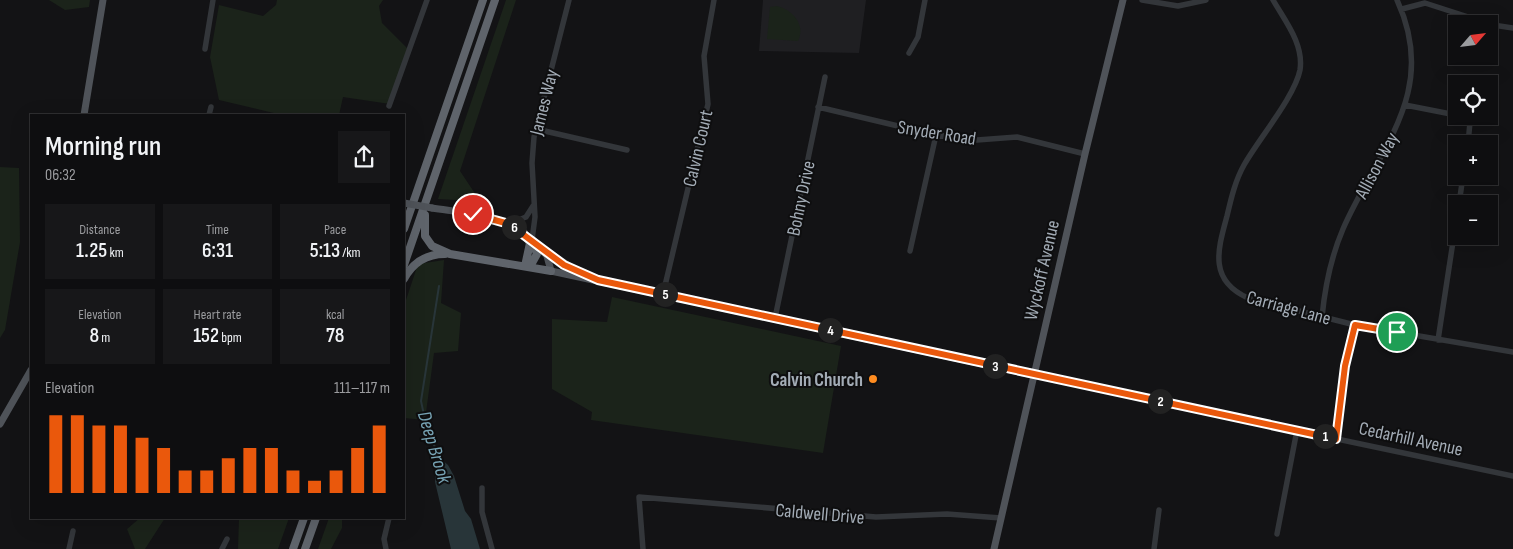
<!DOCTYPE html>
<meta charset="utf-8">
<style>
body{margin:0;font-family:"Sofia Sans Condensed",sans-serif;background:#171719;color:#f1f3f6;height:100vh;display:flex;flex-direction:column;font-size:19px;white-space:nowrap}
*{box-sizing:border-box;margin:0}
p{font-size:16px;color:#9b9c9f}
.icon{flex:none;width:28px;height:28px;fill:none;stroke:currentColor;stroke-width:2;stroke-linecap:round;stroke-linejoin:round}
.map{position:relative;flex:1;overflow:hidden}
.side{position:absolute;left:30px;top:114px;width:375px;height:405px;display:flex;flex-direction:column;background:#0e0e10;border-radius:0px;box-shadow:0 5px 20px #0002,0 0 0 1px #2e2e30}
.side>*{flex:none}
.needle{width:32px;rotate:62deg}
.fabs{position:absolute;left:1448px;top:15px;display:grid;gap:10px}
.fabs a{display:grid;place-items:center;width:50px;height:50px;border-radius:0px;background:#0e0e10;box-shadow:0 5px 20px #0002,0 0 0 1px #2e2e30;font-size:25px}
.pin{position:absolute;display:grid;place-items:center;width:42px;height:42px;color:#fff;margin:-21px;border:2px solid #fff;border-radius:50%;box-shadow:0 1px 5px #0007}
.km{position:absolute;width:25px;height:25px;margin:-12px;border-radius:50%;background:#222;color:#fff;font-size:14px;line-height:25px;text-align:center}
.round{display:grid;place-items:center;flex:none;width:52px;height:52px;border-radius:0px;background:#171719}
.summary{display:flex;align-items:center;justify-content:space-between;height:85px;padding:0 15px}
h1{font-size:28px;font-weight:600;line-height:38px}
.metrics{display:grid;grid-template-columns:repeat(3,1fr);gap:8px;height:85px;padding:5px 15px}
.metrics div{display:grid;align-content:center;border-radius:0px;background:#171719;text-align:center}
.metrics b{font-size:21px;font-weight:600}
.metrics small{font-size:14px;font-weight:400}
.metrics p{font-size:14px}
.chart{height:140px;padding:10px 15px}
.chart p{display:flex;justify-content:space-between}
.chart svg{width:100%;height:90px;margin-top:5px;stroke:#ea580c;stroke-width:6}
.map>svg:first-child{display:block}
.built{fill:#1f1f22}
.green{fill:#1b231a}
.water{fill:#283539}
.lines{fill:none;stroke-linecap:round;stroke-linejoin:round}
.stream{stroke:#283539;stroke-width:2}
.minor{stroke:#33363a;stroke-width:5.5}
.major{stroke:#4f5359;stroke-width:7}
.highway{stroke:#5f646b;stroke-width:8}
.major-bridge{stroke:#4f5359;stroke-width:7}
.route-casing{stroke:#fff;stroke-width:10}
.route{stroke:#ea580c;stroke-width:6}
.poi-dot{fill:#ff8c20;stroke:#0e0e0f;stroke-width:2}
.labels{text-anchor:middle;stroke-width:4;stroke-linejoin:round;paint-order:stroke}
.street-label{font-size:19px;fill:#a3acb6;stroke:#0e0e0f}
.poi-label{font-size:19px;font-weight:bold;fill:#a3acb6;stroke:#0e0e0f;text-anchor:end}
.water-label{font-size:20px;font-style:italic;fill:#77a3b4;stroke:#0e0e0f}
</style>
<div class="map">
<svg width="1513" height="549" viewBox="0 0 1513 549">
<rect width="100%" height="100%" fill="#131315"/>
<path class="built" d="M763,0H866L859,53L759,51Z"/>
<path class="green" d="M49,0H90L89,7L65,10Z
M277,0H383L379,6L382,23L408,49L390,104L343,97L339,115H282L219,100L210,57L219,5L263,16L276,5Z
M506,0H516L460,171L476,195L474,201L438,199Z
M777,6C793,10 806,25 798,41L767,39L770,7Z
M0,167L19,168L20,242L5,330L0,338Z
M444,260L441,303L461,313L458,351L434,353L425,420L404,418V306L418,264Z
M612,297L841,346L823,453L591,420L592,412L552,389V319L607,322Z
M140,518H165L145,549H135L127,529Z
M239,518H289L278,549H238Z
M329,518H342V528L331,549H318Z"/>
<path class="water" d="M441,459L448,465L454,476L465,511L471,519L480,549H451L435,482V464Z"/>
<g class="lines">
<path class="stream" d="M439,286L421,401L428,434L442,460"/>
<path class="minor" d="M1142,0L1178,6L1206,0
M1273,0C1285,21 1304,44 1300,70C1295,96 1258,140 1244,165C1235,181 1231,199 1227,216C1218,249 1208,280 1248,298L1355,325L1513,352
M1402,9L1425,3L1493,25L1513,28
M205,49L213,0
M909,53L918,37L925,0
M1405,105L1456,115
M389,106L427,0
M818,107L936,135L977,140L1017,137L1085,154
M209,115L211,107
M1461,116L1470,122L1468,144
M536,129L627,150
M1459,204L1463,176
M509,224L526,217L533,206
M532,240L535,217L532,163L534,137L569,0
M910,251L936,135
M663,294L708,104L704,56L714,0
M1322,317C1325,286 1331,257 1343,229C1378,149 1440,93 1397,0
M775,318L825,77
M1438,340L1456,222
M1033,375L1513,476
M1336,439L1345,366L1355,325
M482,488V512L492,549
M1277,534L1297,430
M69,549L73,531
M222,549L227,539
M386,549L384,539L389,518
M643,549L639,497L876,517L947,514L1001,518
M1154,549L1159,510"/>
<path class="major" d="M84,115L103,0
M432,208C465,213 501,214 528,237
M533,240L547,256L551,271L1033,375
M545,250L581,274
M0,424L31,370
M994,549L1085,154L1123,0"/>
<path class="highway" d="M425,215V236L432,246L450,254L551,271
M404,229L483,0
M524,233L530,243L525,266
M404,265L495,0
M525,266L532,263L537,254L532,240
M404,279C413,262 426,254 445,254
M293,549L304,518
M305,549L316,518"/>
<path class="major-bridge" d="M404,203L432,208"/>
</g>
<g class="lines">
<g class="route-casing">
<path id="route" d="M473,214L509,224L564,265L598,280L1336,439L1345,366L1355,325L1397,332"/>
</g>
<use href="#route" class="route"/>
</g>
<circle class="poi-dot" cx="873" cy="379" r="5"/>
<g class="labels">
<g class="street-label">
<text transform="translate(543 102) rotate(-76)" y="7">James Way</text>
<text transform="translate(937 132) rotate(9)" y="7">Snyder Road</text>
<text transform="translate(697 148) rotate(-77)" y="7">Calvin Court</text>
<text transform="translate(1376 165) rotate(-62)" y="7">Allison Way</text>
<text transform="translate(800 198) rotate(-78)" y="7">Bohny Drive</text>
<text transform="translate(1041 270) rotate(-77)" y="7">Wyckoff Avenue</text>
<text transform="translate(1289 307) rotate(15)" y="7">Carriage Lane</text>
<text transform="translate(1411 438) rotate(12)" y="7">Cedarhill Avenue</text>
<text transform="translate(820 513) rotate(5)" y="7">Caldwell Drive</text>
</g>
<g class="poi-label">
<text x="863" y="386">Calvin Church</text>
</g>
<g class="water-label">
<text transform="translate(435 447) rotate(73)" y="7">Deep Brook</text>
</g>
</g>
</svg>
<div class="fabs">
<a><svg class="needle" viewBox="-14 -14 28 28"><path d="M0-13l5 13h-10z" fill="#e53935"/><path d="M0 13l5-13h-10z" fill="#9b9c9f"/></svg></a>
<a><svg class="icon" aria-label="locate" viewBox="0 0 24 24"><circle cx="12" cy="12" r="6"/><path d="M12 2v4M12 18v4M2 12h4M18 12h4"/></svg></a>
<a>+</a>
<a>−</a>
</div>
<div class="pin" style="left:1397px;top:332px;background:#1e9e55"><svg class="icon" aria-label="arrive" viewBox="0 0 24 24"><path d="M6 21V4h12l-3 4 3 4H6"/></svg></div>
<div class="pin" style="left:473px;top:214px;background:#d93025"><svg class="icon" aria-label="check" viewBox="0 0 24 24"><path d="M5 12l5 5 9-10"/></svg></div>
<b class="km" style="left:1325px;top:436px">1</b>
<b class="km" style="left:1160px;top:401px">2</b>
<b class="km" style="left:995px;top:366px">3</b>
<b class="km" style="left:830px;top:330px">4</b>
<b class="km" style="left:665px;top:294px">5</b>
<b class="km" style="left:514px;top:227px">6</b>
<section class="side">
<div class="summary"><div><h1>Morning run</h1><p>06:32</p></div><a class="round"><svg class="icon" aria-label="share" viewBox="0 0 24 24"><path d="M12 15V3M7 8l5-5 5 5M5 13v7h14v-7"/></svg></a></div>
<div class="metrics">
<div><p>Distance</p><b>1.25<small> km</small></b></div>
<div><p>Time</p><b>6:31</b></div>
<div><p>Pace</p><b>5:13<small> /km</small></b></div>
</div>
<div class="metrics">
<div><p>Elevation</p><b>8<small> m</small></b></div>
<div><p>Heart rate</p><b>152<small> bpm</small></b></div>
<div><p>kcal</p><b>78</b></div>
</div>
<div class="chart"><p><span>Elevation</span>111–117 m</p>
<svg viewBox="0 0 160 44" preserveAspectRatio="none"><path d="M5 44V6M15 44V6M25 44V11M35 44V11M45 44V17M55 44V22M65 44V33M75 44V33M85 44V27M95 44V22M105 44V22M115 44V33M125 44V38M135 44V33M145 44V22M155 44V11"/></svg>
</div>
</section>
</div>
